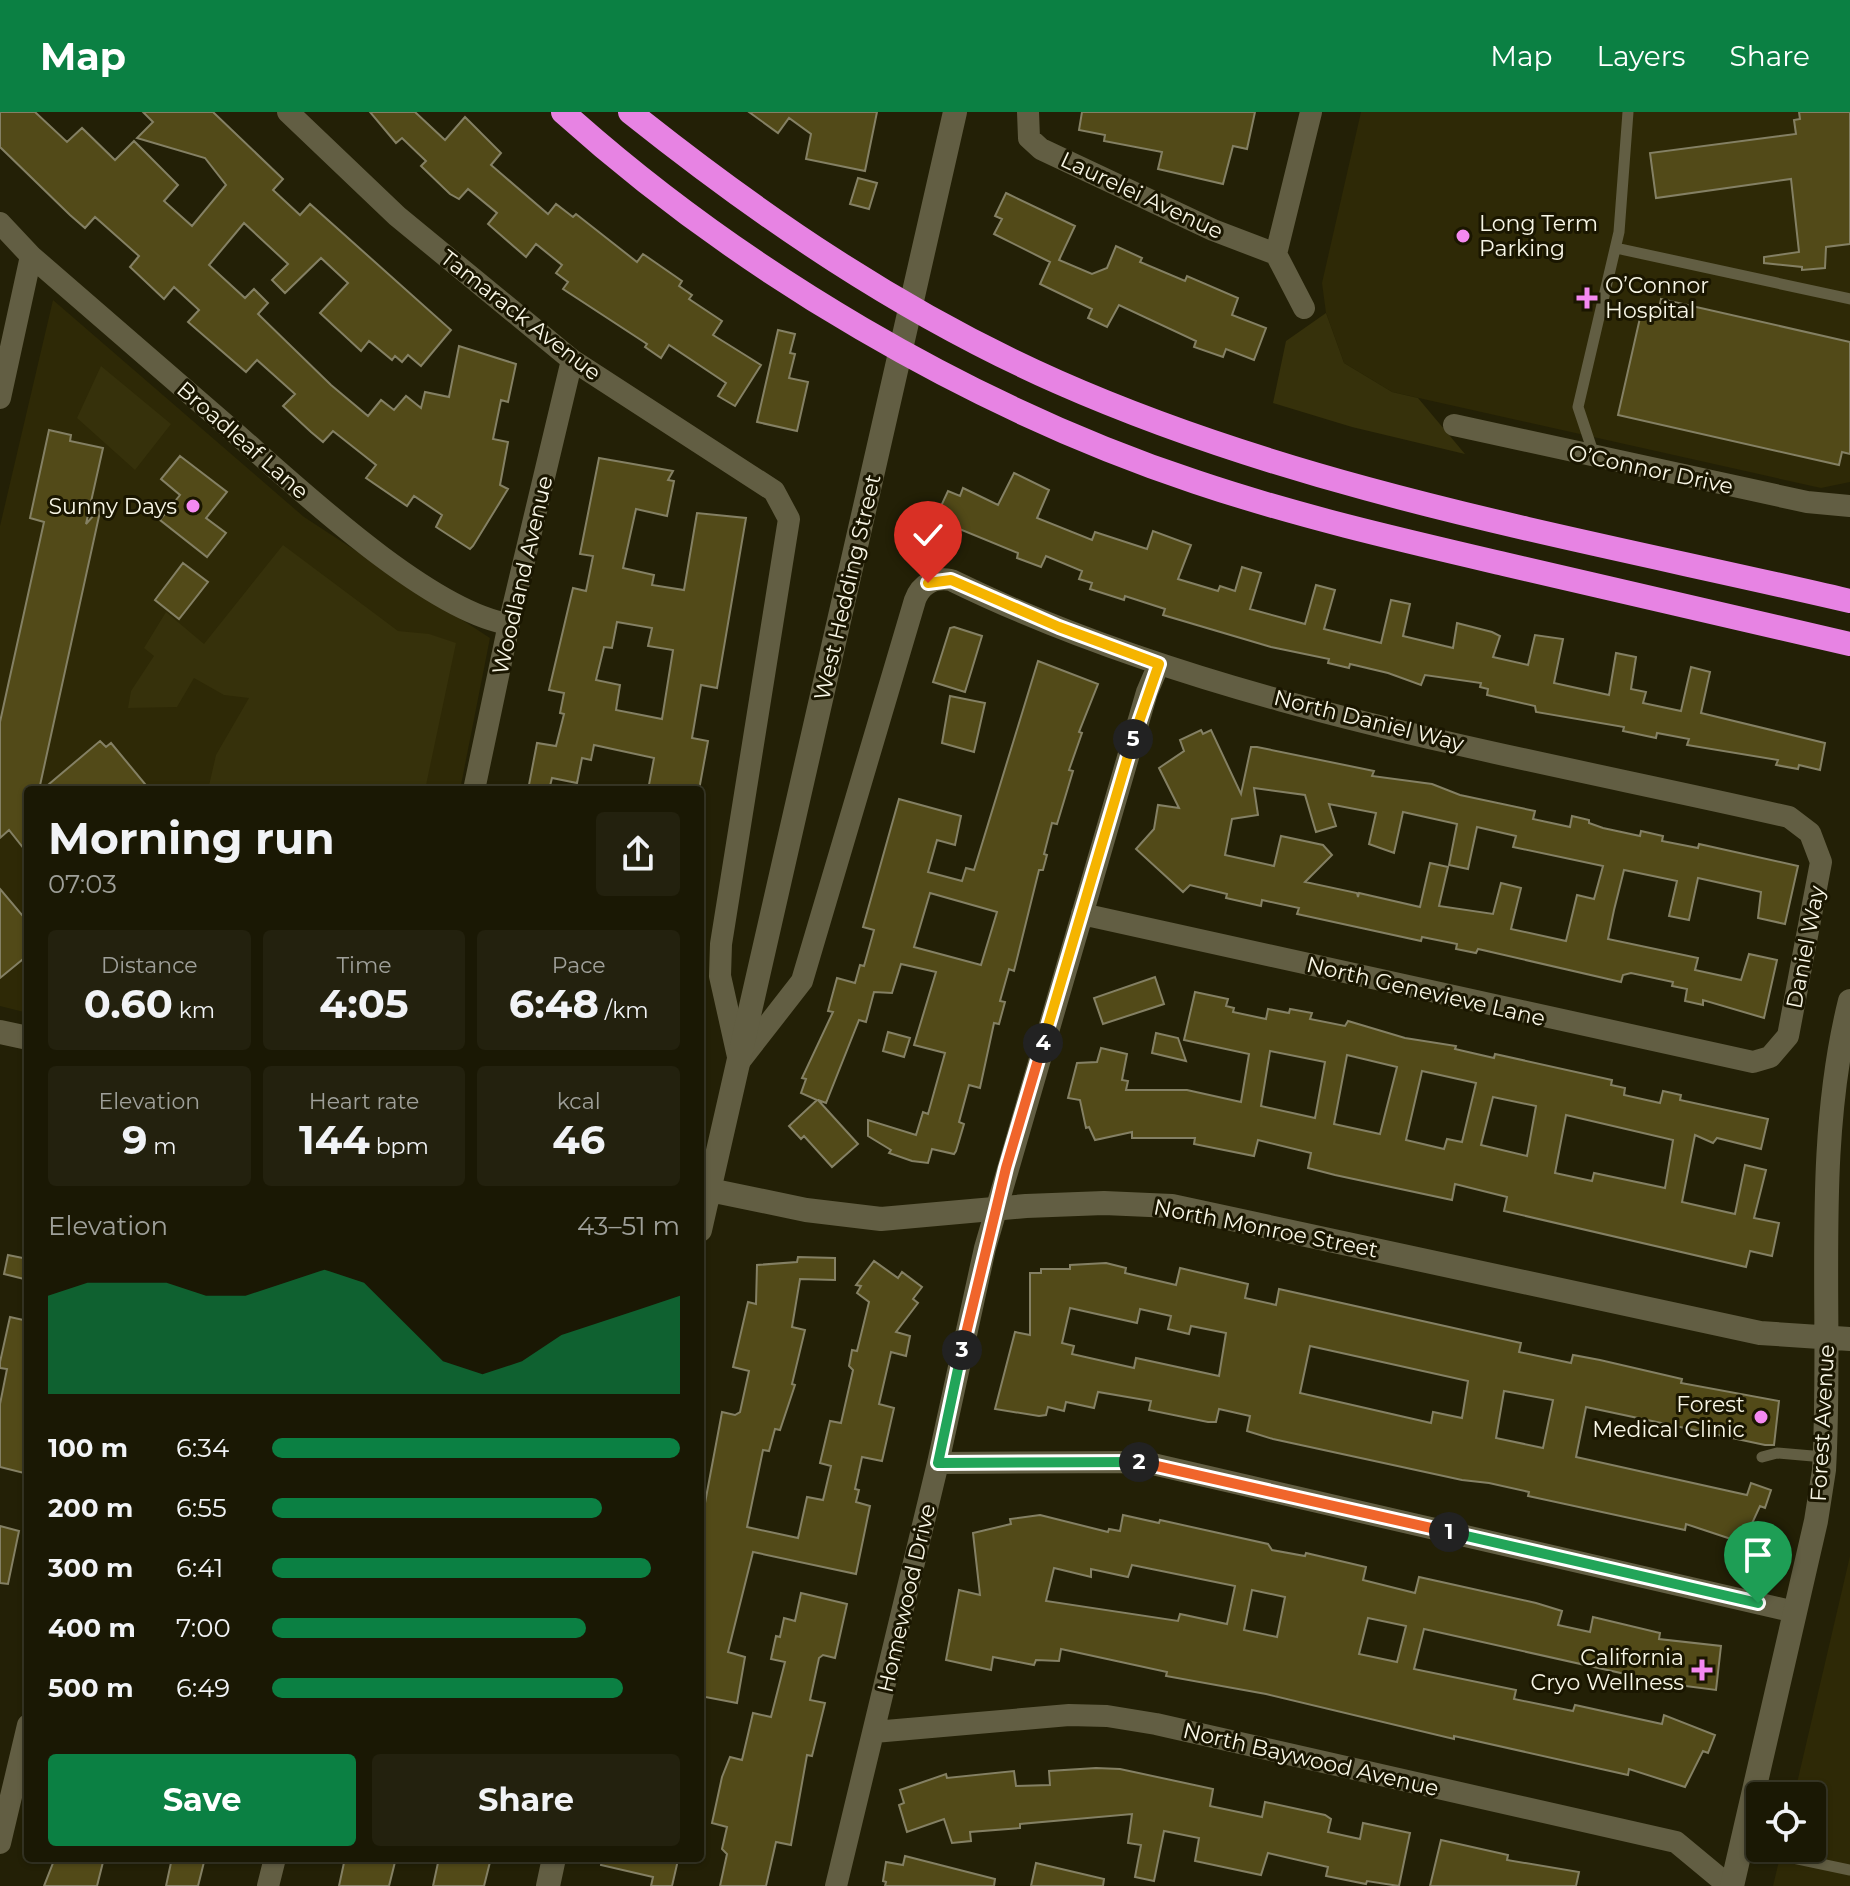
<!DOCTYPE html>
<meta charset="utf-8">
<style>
body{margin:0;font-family:Montserrat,sans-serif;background:#23210e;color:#f1f3f6;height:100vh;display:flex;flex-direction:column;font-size:30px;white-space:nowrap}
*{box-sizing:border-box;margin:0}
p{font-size:26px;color:#9fa09a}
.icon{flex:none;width:44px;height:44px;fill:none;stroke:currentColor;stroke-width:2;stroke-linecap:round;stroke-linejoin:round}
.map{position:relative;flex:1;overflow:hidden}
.details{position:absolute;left:24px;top:674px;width:680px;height:1076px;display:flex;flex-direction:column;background:#1a1804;border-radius:8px;box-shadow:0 2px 6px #0004,0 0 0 2px #383726}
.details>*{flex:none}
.buttons{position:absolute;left:1746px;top:1670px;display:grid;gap:16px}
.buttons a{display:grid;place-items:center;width:80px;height:80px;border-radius:8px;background:#1a1804;box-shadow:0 2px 6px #0004,0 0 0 2px #383726;font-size:40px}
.pin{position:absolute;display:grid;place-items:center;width:68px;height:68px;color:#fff;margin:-82px -34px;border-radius:50% 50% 50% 0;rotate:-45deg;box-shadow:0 0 8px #0007}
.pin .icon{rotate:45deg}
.km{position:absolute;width:40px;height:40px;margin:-20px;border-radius:50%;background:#222;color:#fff;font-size:22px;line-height:40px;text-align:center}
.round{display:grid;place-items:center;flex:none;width:84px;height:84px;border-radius:8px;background:#23210e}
.summary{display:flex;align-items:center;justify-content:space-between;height:136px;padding:0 24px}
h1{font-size:44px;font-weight:700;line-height:60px}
.figures{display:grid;grid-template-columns:repeat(3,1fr);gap:12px;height:136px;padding:8px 24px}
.figures div{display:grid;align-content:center;border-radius:8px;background:#23210e;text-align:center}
.figures b{font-size:40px;font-weight:700}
.figures small{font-size:22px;font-weight:400}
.figures p{font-size:22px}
.chart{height:224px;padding:16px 24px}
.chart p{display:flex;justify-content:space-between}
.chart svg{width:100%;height:144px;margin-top:8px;fill:#0b8043;opacity:.7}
.cta{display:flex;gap:16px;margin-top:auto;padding:16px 24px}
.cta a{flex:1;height:92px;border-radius:8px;background:#0b8043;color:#fff;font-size:32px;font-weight:700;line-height:92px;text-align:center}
.cta a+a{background:#23210e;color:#f1f3f6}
ul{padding:0 24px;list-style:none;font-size:26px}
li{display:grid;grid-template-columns:128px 96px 1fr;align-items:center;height:60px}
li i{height:20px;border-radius:10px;background:#0b8043}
header{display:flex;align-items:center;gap:48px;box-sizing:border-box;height:112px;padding:0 40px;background:#0b8043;color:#fff}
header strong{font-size:38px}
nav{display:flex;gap:44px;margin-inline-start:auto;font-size:28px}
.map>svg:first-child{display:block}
.built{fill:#2e2906}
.green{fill:#36310b}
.building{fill:#524a18;stroke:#848064;stroke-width:2;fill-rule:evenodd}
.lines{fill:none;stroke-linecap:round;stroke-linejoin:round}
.service{stroke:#625e43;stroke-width:11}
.minor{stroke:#625e43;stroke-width:22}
.secondary{stroke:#625e43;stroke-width:24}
.motorway{stroke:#e783e3;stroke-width:24}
.split-1-casing{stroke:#fff;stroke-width:16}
.split-2-casing{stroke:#fff;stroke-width:16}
.split-3-casing{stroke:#fff;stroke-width:16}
.split-4-casing{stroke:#fff;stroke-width:16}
.split-5-casing{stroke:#fff;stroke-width:16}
.split-6-casing{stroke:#fff;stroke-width:16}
.split-1{stroke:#22a559;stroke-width:10}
.split-2{stroke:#f0652b;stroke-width:10}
.split-3{stroke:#22a559;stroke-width:10}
.split-4{stroke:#f0652b;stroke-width:10}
.split-5{stroke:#f5b400;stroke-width:10}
.split-6{stroke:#f5b400;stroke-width:10}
.poi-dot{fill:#f489f0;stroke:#1a1600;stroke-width:3}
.labels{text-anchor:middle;stroke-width:6;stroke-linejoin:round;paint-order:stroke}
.street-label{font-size:22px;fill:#f8f6e6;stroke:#1a1600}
.poi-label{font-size:22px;fill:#f8f6e6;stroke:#1a1600;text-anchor:end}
</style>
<header>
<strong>Map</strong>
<nav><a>Map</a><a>Layers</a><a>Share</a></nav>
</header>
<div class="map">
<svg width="1850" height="1774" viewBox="0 0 1850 1774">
<rect width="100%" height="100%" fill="#232006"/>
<path class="built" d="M1361,0H1850V370L1821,376L1392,280L1344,251L1326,201L1322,171Z
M53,188L304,405L490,526L460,678H28V901L0,894V414Z
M1850,1444V1774H1773L1782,1736H1812V1684H1794Z"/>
<path class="green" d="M1326,201L1344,251L1392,280L1418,286L1465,342L1352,315L1273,291L1286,229Z
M101,254L171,312L135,358L77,306Z
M283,433L398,519L429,522L456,531L425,678H208L216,643L249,586L224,583L194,566L177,595L128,596L131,579L154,544L144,536L166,500L204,532Z"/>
<path class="building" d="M0,0H35L67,30L82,16L115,48L134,29L178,73L164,89L192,114L226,73L205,46L137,26L153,10L143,0H213L283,67L273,78L300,103L310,92L451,218L421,254L408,243L402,250L395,244L392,248L369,229L361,239L320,201L348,171L321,146L285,181L272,168L288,152L244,111L209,153L245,186L254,177L268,191L258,202L331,273L368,304L381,288L394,298L406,284L421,296L425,280L449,285L459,234L516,252L508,290L501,288L493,327L508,330L500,373L508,377L473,434L470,437L436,415L442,403L414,384L407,394L366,366L376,353L333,319L323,330L311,320L283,294L295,282L257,248L246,260L188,210L199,198L174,175L164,187L130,155L139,144L95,105L85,116L70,103L0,35Z
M370,0H415L445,28L465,5L501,41L491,53L548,102L556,92L573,105L576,102L637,150L643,142L682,169L679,174L692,183L689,187L722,209L713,223L761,253L735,294L718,284L726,271L669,233L661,246L645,235L647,232L563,177L568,170L556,161L562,153L536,132L526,145L488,112L497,101L468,77L459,87L450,82L421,54L426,49L402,26L396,31Z
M749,0H877L865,59L806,47L811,22L789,6L778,21Z
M1082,0H1255L1247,37L1233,34L1223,72L1158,57L1162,40L1104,29L1105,23L1079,18Z
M1799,0H1850V132L1826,135L1825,156L1802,158V155L1764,151V145L1799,140L1791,67L1656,86L1650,41L1796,22L1794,8L1800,7Z
M858,66L877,71L869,97L850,92Z
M1006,81L1075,114L1059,148L1092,162L1107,156L1116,134L1142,146L1140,150L1185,169L1187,164L1238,186L1232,203L1266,216L1254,248L1226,237L1223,245L1194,235L1196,229L1119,193L1107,215L1088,206L1092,197L1040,172L1050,150L994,122L1002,107L995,104Z
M1661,187L1850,230V342L1842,340L1839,353L1618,303L1642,197L1658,201Z
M778,218L795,222L790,241L795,242L789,266L808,270L797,319L757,310Z
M49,318L71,323L70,329L103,336L86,412L101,395L39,678H28V742L9,718L0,726V610L44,410L30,406Z
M180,344L227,380L206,406L226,421L207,445L160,408L180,383L161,367Z
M599,346L673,359L668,368L674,369L667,404L636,397L623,456L654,463L652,473L684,478L697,401L746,406L717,576L701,573L692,626L708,629L699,678H648L654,646L594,633L591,648L582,646L577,671L552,666L549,678H528L537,631L556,634L564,602L560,601L564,581L549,578L573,476L586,479L593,444L580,442ZM617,510L652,516L648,534L673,538L662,607L616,598L620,573L596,568L604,535L612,536Z
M1014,361L1049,378L1037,406L1092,428L1095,420L1147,437L1153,419L1191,433L1178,467L1218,479L1220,474L1235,479L1242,455L1261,461L1250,497L1305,512L1316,473L1335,478L1324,517L1381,531L1391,488L1410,492L1403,524L1453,536L1457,511L1492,520L1500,524L1493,545L1528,553L1535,523L1563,527L1554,571L1609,583L1616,541L1636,545L1631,577L1646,580L1643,591L1681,599L1691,555L1710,560L1701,601L1825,631L1820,658L1799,653L1798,657L1776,653L1778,648L1687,633L1689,627L1657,621L1656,626L1623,619L1624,615L1536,600L1535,594L1487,583L1488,577L1480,575L1481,571L1425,563L1421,573L1388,561L1350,552L1349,556L1328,551L1329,547L1271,535L1163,503L1165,497L1125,484L1124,488L1090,477L1092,471L1079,467L1082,459L1046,444L1041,455L1017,446L1018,441L935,407L948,379L960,384L963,376L998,393Z
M183,451L208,470L179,507L155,488Z
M954,515L982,524L965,580L933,570L950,516Z
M1038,549L1098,572L1079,620L1082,621L1069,658L1073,659L1057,712L1052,711L1044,742L1047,743L1043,758H1039L1014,859L1009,857L1000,889L1005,890L999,912L994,911L980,976L969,973L959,1010L964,1012L956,1039L954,1042L932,1037L928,1051L912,1049L889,1041L891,1038L868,1024V1008L916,1023L923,1000L928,1002L945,941L914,933L936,860L901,852L892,881L874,880L866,910L859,908L826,991L818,988L858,1032L832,1055L804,1024L801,1027L789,1014L817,988L801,981L806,967L802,966L833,900L828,899L837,866L855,871L860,853L864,854L874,818L863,815L899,687L961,704L955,733L937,728L928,760L962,769L966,756L974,758ZM930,781L997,800L981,853L914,835Z
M950,584L985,591L974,640L942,631Z
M1201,618L1203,622L1211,618L1241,682L1251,635H1257L1374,659L1372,664L1432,672L1460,683L1535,699L1533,707L1570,715L1572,704L1589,708V711L1603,716L1640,724L1641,719L1663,724L1662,729L1698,736L1699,732L1798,754L1785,812L1758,806L1761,780L1698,766L1689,808L1669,804L1677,769L1624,758L1614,798L1608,827L1698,846L1695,858L1741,868L1749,842L1777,848L1764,906L1703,888V893L1685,889L1687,877L1672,874L1673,870L1631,861L1623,863L1621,870L1478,837L1476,841L1456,837L1457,832L1422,825L1421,829L1297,802L1299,796L1262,788L1261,794L1226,786L1227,782L1190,773L1183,780L1136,737L1154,717L1158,693L1179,696L1159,656L1184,639L1180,628ZM1254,676L1305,683L1316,720L1336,714L1329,692L1376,701L1369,732L1394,741L1403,700L1457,712L1449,753L1468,757L1477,715L1516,724L1513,735L1603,754L1594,787L1577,783L1566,829L1511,817L1521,776L1501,771L1493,802L1439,794L1448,755L1430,751L1420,795L1359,781L1358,785L1357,781L1305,770L1332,743L1323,733L1281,724L1274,754L1225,743L1232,707L1258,703Z
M100,629L106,635L111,631L150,678H42Z
M0,777L28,810V843L0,866Z
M1155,865L1164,892L1103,912L1094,886Z
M1195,880L1228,887L1226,894L1234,896L1233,900L1266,907L1268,897L1289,901L1290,897L1312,901L1310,907L1345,914L1348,909L1405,926L1456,934L1455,937L1494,946L1495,942L1612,968L1611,973L1625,976L1624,983L1660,991L1663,979L1681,983L1680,988L1768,1007L1761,1037L1717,1026L1713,1031L1695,1023L1682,1090L1735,1102L1745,1053L1766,1058L1754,1106L1779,1111L1772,1144L1750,1139L1746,1155L1504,1099L1507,1085L1455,1072L1452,1088L1335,1063L1308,1056L1311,1041L1258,1028L1254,1044L1194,1032L1195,1026H1132V1020L1095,1028L1089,1015L1086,1016L1080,988L1068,986L1077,951L1097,950L1101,936L1127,942L1122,968L1128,969L1126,978H1187L1241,990L1249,942L1184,928ZM1270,939L1325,950L1315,1006L1261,994ZM1347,943L1397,955L1380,1022L1334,1012ZM1422,959L1476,971L1462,1030L1447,1027L1444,1037L1406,1028ZM1493,985L1536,994L1527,1044L1481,1033ZM1566,1003L1673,1028L1665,1076L1594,1061L1592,1069L1555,1061Z
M888,920L910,926L904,945L883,939Z
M1156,921L1178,926L1186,949L1152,941Z
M8,1143L28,1147V1168L4,1162Z
M798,1145L835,1146V1168L800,1167L792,1215L805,1218L792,1272L795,1273L780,1318L775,1317L769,1339L763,1338L747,1415L798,1426L807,1385L823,1388L831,1354L820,1351L830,1309L841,1311L853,1258L849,1254L852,1238L857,1239L869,1190L857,1181L861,1174L856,1173L874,1149L898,1166L902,1160L922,1175L913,1187L918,1191L896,1220L910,1224L906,1244L891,1240L879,1292L894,1296L882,1349L862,1345L855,1377L859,1378L856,1390L870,1394L856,1462L753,1440L728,1540L745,1545L737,1591L700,1584V1390L705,1391L722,1300L735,1303L740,1300L749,1259L733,1255L748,1190L756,1192L757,1153L797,1150Z
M1106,1151L1126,1156L1125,1161L1176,1173L1180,1156L1248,1172L1245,1186L1276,1193L1279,1177L1521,1231L1519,1240L1571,1251L1573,1243L1600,1248L1682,1267L1681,1271L1779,1289L1774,1333H1765L1586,1295L1576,1345L1747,1383L1751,1371L1771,1378L1765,1396L1760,1394L1743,1431L1686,1412L1685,1418L1528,1384L1529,1380L1489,1371L1462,1368L1273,1327L1247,1319L1250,1304L1219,1297L1216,1310H1208L1149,1298L1151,1289L1098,1280L1094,1296L1066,1290L1064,1299L1048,1295L1046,1303L1039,1304L995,1297L1015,1220L1030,1223V1161H1041V1157H1070V1153ZM1070,1196L1137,1211L1140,1197L1171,1204L1168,1217L1189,1222L1191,1214L1226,1221L1219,1264L1136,1246L1134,1256L1072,1242L1074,1234L1062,1231ZM1310,1234L1468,1269L1462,1306L1433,1300L1431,1311L1300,1281ZM1504,1279L1553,1288L1543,1336L1496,1326Z
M10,1205L28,1209V1362L0,1355V1292L7,1257L0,1256V1250Z
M1040,1403L1108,1420L1109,1417L1120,1419L1123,1403L1159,1411L1160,1408L1268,1432L1272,1438L1305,1444L1306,1441L1366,1455L1363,1468L1415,1481L1419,1465L1536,1491L1562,1499L1558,1513L1590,1520L1593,1505L1660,1521L1659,1527L1721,1534L1716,1578L1670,1572L1424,1517L1414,1557L1516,1578L1514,1587L1573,1599L1575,1593L1662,1612L1664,1603L1715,1623L1708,1641L1703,1639L1685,1675L1629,1657L1628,1663L1454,1624V1627L1266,1582L1166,1564L1167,1560L1061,1537L1059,1549L1036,1548L1034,1553L993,1545L991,1558L946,1548L959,1478L980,1483L973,1421L1011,1412L1010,1407ZM1132,1453L1235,1474L1227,1512L1180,1502L1178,1509L1046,1489L1054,1456L1091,1465V1457L1128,1465ZM1252,1478L1285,1485L1277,1525L1244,1518ZM1368,1506L1406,1514L1397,1550L1359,1542Z
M0,1414L19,1419L8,1472L0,1471Z
M801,1481L847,1492L835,1546L823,1543L819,1546L810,1588L825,1591L812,1644L807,1643L791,1733L776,1730L766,1774H720L727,1742L722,1737L727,1715L712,1711L722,1665L730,1645L742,1648L753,1601L771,1605L785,1550L771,1547L776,1524L780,1525L784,1506L795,1509Z
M1096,1656L1120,1657L1213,1677L1210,1694L1262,1705L1265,1690L1325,1703L1331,1707L1328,1720L1360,1727L1363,1711L1410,1721L1399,1774L1367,1769L1366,1772L1326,1764L1328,1755L1268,1741L1261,1763L1195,1749L1199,1726L1164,1719L1154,1769L1135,1765L1141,1733L1128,1731L1132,1702L1020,1712V1716L970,1720L971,1729L952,1731L944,1707L907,1720L899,1693L904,1691L900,1678L946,1662L947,1666L1014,1659L1016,1674L1050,1673L1049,1659Z
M1441,1728L1508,1743L1507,1748L1579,1760L1576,1774H1430Z
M905,1744L995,1767L994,1774H885L886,1770L883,1769L886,1750L903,1753Z
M55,1746H101L103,1750L97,1774H44Z
M172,1746H205L198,1774H166Z
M345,1746H396L389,1774H339Z
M439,1746H491L484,1774H433Z
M602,1746H669L678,1748L672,1774H651L653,1765L601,1753Z
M1036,1751L1104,1767L1103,1774H1031Z"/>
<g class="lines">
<path class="service" d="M1616,136L1850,187
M1595,346L1578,295L1619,120L1628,0
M1762,1345L1777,1341L1824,1345
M1741,1735L1850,1758"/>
<path class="minor" d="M288,0L397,104L572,248L774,379L789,407L721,832L720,864L739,949
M1028,0L1029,26L1041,37L1213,118L1276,142
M0,111L31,144C98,202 166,261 233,319C297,375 428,499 509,512
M1276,142L1311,0
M1276,142L1304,196
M0,286L31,144
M1454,313L1807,390L1850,394
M474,678L509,512L572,248
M739,950L802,869L915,488C921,472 934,465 951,468C1206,593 1513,642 1789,705L1810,721L1821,750L1788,924L1770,945L1753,950L1082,802
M938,1351L1144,1350L1795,1500
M874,1620L1069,1603L1107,1604L1156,1612L1676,1730L1729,1774
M0,1731L28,1613
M268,1774L275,1746
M836,1774L938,1351L985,1136L1147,580L1159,552"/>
<path class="secondary" d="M0,920L28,926
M700,1076L806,1098L881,1107L1026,1094L1104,1091L1172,1094L1760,1221L1850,1227
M700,1118L955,0
M548,1774L554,1746
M1732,1774L1816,1409L1824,1358C1833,1202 1812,1041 1850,889"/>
<path class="motorway" d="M563,0C740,159 971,295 1196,370C1297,404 1401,428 1504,452C1620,479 1735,506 1850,532
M630,0C763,106 902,201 1058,270C1309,381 1584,427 1850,489"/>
</g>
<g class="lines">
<g class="split-1-casing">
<path id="split-1" d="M1449,1420L1758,1491"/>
</g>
<g class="split-2-casing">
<path id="split-2" d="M1139,1350L1449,1420"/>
</g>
<g class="split-3-casing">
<path id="split-3" d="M962,1238L938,1351L1139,1350"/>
</g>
<g class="split-4-casing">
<path id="split-4" d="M962,1238L1006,1056L1043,931"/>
</g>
<g class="split-5-casing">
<path id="split-5" d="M1043,931L1133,627"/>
</g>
<g class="split-6-casing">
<path id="split-6" d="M928,471L951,468L1059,515L1159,552L1133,627"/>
</g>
<use href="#split-1" class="split-1"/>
<use href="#split-2" class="split-2"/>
<use href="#split-3" class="split-3"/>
<use href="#split-4" class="split-4"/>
<use href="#split-5" class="split-5"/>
<use href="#split-6" class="split-6"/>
</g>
<g class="poi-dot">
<circle cx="1463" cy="124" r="8"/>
<path d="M1583 174h8v8h8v8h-8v8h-8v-8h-8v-8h8z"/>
<circle cx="193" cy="394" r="8"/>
<circle cx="1761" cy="1305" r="8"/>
<path d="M1698 1546h8v8h8v8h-8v8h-8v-8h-8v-8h8z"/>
</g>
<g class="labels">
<g class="street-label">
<text transform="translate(1142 83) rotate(25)" y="8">Laurelei Avenue</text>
<text transform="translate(521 203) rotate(38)" y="8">Tamarack Avenue</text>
<text transform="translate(243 328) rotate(41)" y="8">Broadleaf Lane</text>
<text transform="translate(1651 357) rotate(12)" y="8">O’Connor Drive</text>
<text transform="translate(522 463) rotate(-77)" y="8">Woodland Avenue</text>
<text transform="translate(847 475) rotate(-77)" y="8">West Hedding Street</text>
<text transform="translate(1369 608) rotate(14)" y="8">North Daniel Way</text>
<text transform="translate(1805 835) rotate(-79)" y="8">Daniel Way</text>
<text transform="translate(1426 879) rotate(13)" y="8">North Genevieve Lane</text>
<text transform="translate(1266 1116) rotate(11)" y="8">North Monroe Street</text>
<text transform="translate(1822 1311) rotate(-87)" y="8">Forest Avenue</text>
<text transform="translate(906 1486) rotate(-77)" y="8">Homewood Drive</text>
<text transform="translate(1311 1647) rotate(13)" y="8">North Baywood Avenue</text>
</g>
<g class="poi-label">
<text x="1479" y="119" text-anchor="start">Long Term<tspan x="1479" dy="25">Parking</tspan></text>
<text x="1605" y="181" text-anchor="start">O’Connor<tspan x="1605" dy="25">Hospital</tspan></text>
<text x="177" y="402">Sunny Days</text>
<text x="1745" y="1300">Forest<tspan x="1745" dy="25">Medical Clinic</tspan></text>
<text x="1684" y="1553">California<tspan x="1684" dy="25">Cryo Wellness</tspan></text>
</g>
</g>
</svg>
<div class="buttons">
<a><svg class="icon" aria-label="locate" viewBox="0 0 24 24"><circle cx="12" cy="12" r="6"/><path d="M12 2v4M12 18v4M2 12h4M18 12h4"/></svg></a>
</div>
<div class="pin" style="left:1758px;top:1491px;background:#1e9e55"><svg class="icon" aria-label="arrive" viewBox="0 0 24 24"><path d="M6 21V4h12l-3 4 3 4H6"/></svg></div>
<div class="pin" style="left:928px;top:471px;background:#d93025"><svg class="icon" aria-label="check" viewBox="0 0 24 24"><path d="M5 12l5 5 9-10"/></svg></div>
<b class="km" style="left:1449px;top:1420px">1</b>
<b class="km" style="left:1139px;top:1350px">2</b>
<b class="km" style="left:962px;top:1238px">3</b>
<b class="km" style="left:1043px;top:931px">4</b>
<b class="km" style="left:1133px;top:627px">5</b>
<section class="details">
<div class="summary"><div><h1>Morning run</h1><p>07:03</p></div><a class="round"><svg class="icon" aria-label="share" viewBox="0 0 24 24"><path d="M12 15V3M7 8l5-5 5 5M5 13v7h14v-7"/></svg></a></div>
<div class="figures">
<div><p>Distance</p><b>0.60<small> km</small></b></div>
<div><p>Time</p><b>4:05</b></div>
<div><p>Pace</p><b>6:48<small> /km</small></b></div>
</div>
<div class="figures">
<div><p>Elevation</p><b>9<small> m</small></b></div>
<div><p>Heart rate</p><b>144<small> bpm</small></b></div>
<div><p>kcal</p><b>46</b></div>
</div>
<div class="chart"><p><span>Elevation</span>43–51 m</p>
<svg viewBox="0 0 160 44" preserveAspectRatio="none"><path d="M0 44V14L10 10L20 10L30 10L40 14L50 14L60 10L70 6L80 10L90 22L100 34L110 38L120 34L130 26L140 22L150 18L160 14V44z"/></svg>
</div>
<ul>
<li><b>100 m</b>6:34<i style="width:100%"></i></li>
<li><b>200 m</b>6:55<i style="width:81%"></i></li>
<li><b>300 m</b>6:41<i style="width:93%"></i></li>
<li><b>400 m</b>7:00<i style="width:77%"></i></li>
<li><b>500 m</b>6:49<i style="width:86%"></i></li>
</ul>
<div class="cta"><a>Save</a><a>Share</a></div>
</section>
</div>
